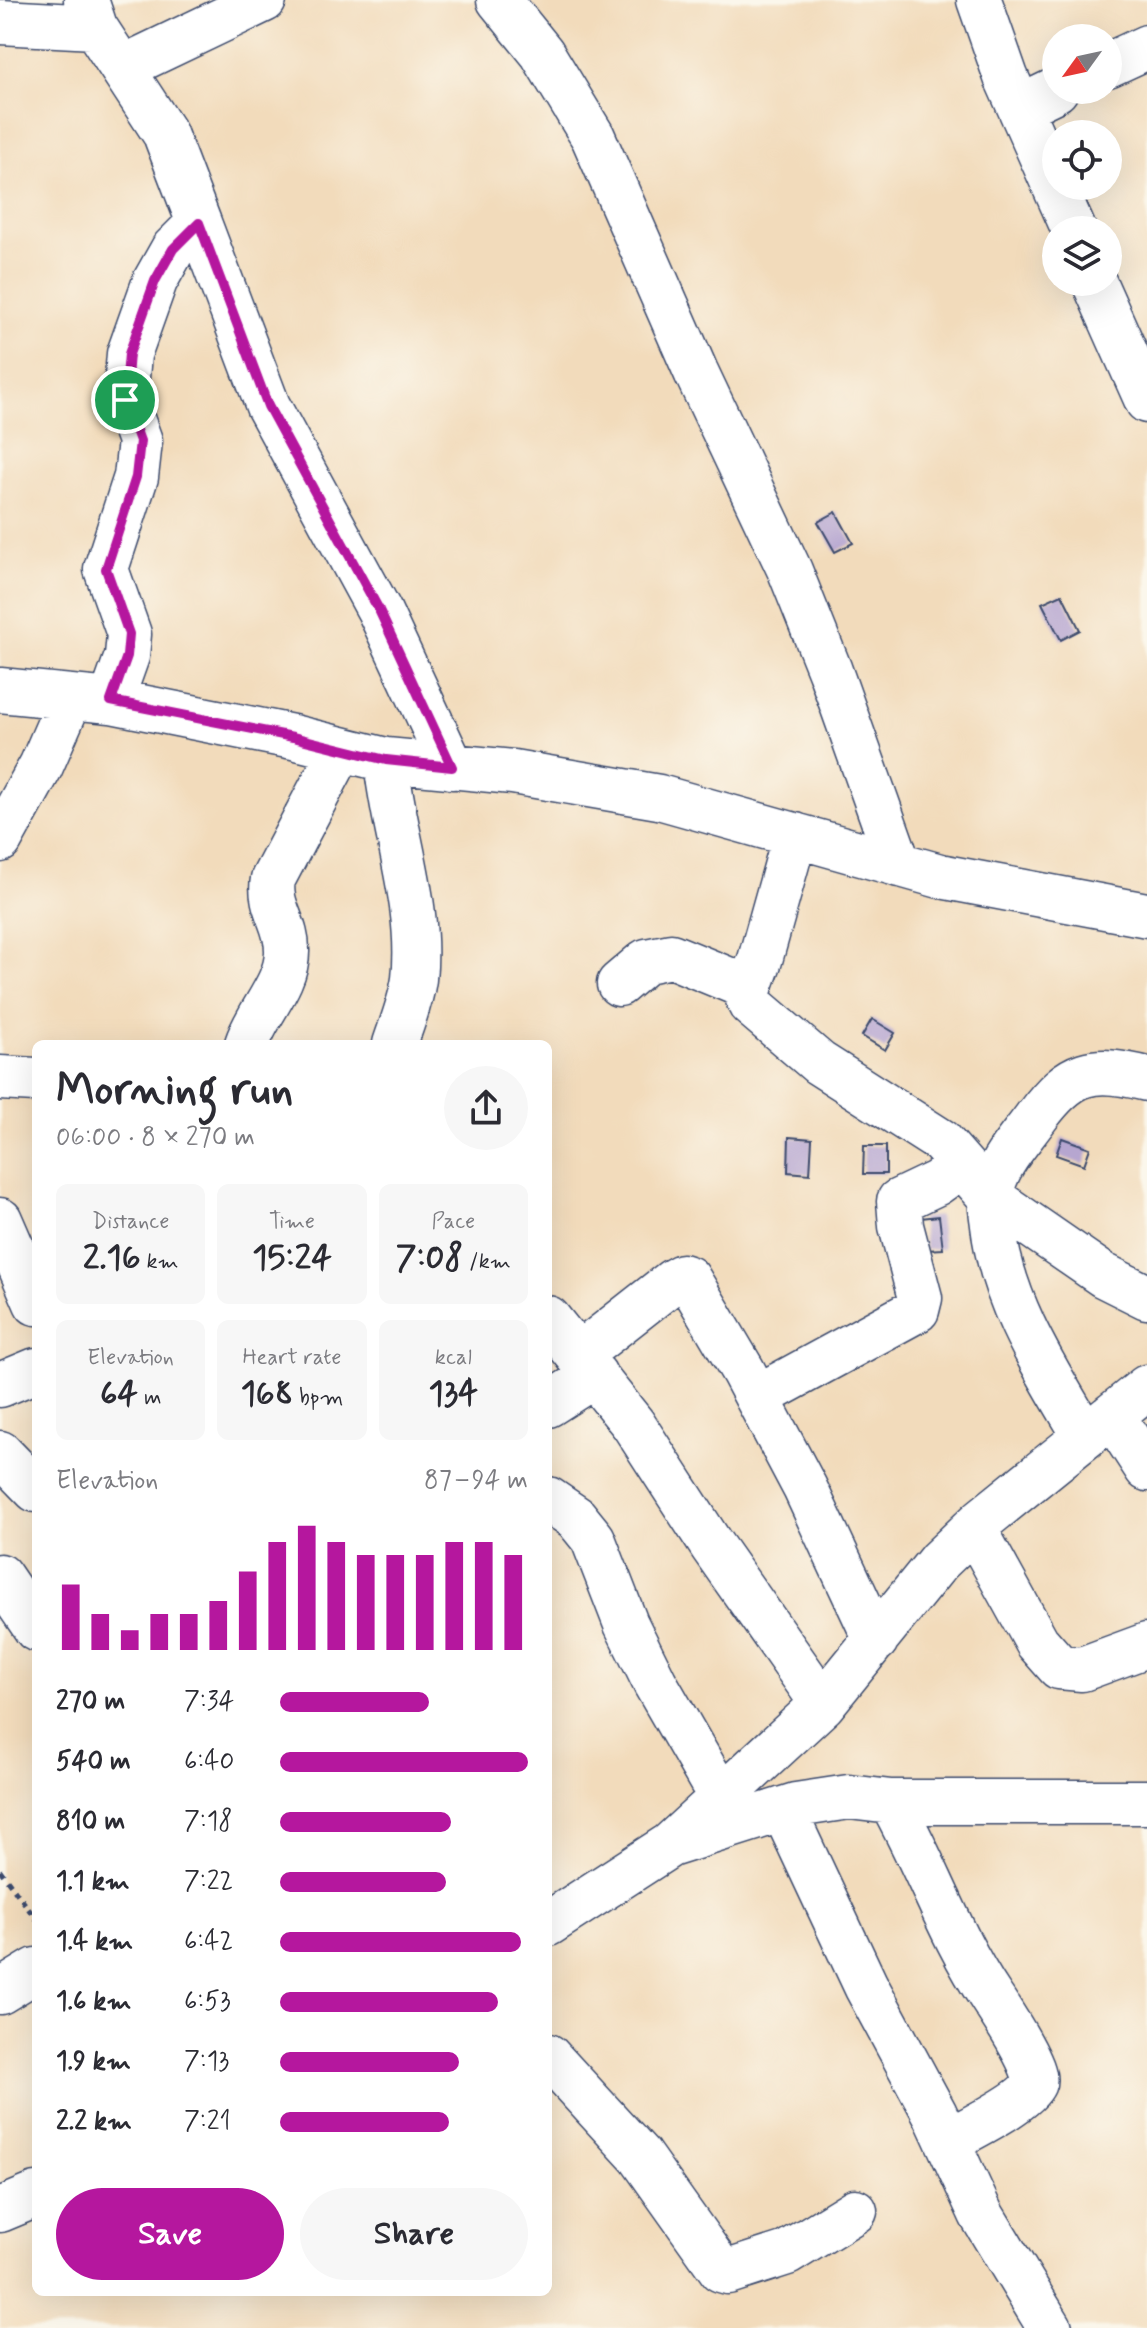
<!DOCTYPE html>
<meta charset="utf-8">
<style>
body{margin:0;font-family:Mynerve,sans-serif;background:#f7f7f7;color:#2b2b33;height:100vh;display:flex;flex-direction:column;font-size:30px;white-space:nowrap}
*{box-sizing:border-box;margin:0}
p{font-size:26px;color:#7c7c81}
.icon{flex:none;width:44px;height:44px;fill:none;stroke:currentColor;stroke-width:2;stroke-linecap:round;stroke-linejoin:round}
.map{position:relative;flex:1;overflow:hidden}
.details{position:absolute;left:32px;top:1040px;width:520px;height:1256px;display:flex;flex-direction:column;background:#fff;border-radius:12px;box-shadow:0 8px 32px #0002}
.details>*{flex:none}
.needle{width:52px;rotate:237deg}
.buttons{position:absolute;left:1042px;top:24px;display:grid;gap:16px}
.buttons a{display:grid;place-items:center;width:80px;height:80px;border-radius:50%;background:#fff;box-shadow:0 8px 32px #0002;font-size:40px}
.pin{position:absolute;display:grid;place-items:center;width:68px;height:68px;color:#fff;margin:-34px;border:4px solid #fff;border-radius:50%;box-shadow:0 2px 8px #0007}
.round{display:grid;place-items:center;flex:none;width:84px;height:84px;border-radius:42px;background:#f7f7f7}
.summary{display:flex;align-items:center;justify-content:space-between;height:136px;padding:0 24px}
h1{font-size:44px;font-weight:700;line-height:60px}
.stats{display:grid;grid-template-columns:repeat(3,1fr);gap:12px;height:136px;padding:8px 24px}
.stats div{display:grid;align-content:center;border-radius:12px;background:#f7f7f7;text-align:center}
.stats b{font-size:34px;font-weight:700}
.stats small{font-size:22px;font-weight:400}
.stats p{font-size:22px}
.chart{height:224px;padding:16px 24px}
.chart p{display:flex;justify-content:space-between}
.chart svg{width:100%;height:144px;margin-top:8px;stroke:#b5179e;stroke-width:6}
.cta{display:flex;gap:16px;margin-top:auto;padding:16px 24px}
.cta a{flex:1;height:92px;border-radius:48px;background:#b5179e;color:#fff;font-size:32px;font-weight:700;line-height:92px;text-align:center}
.cta a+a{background:#f7f7f7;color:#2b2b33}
ul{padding:0 24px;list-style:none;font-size:26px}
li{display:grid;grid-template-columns:128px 96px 1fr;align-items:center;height:60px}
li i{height:20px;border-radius:10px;background:#b5179e}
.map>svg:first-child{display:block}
.building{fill:#b6a6d0}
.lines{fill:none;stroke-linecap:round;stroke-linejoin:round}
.street-casing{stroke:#3b496c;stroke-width:47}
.path{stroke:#3b496c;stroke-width:5;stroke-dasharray:6 6;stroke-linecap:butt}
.street{stroke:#fff;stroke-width:44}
.route-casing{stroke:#fff;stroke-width:16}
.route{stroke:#b5179e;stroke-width:10}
</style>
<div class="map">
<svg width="1147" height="2328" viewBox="0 0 1147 2328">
<rect width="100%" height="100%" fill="#fbf7ec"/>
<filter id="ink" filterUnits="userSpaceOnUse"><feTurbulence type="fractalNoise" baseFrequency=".0125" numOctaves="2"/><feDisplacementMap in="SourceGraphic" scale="16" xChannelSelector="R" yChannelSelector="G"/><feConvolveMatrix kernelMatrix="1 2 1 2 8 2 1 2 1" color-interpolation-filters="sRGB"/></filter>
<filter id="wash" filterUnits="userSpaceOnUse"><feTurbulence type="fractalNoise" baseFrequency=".006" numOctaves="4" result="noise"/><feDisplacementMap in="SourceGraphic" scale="32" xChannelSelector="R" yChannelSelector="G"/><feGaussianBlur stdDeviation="1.8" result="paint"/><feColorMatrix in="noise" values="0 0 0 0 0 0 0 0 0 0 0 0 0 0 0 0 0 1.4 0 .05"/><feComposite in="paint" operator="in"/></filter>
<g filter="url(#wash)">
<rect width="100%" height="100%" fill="#f2dbbb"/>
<g id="blocks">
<path class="building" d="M836,512L853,543L835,552L818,522Z
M1062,594L1080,630L1061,640L1042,603Z
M872,1019L895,1033L885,1050L862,1036Z
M789,1137L812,1139L810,1174L788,1172Z
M1062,1138L1090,1148L1084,1165L1056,1155Z
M864,1146H886V1174H863Z
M939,1216L943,1249L925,1250L921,1218Z"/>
</g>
</g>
<g filter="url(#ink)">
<use href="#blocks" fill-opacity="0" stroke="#3b496c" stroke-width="2"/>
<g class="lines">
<g class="street-casing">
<path id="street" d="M86,0L95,27L165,134L199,223L173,249L155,281L129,354L125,400L140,441L136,477L106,569L129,634L127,656L111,701
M499,0L542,53L593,137L696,372L790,571L830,671L899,865
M979,0L1006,77L1074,230
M0,22L95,27
M1108,65L1147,47
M124,67L264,0
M1021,107L1056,90
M199,223L268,406L379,610L452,767
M1094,282L1147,401
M0,690L111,701L293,737L386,760L513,772L659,797L940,876L1147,915
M386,760C393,833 422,905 414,979C411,1001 402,1023 395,1044
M795,835L760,960L747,996L750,1004L819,1063L941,1141L990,1197L1103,1275L1147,1297
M0,840L41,766L71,697
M619,984L646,961L671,956L749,988
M247,1044C257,1013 287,984 287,952C288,924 268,907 273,879L341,750
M0,1078L36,1080
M0,1220L36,1303
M548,1318L633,1424L712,1546L823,1704
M580,1354L673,1281L682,1276L688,1278L743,1371L805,1488L876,1640
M0,1385L36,1370
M757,1397L917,1310L920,1298L901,1226L899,1201L937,1183L962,1165
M548,1405L595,1375
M1112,1415L1147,1469
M1085,1436C1046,1370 1002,1303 993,1225C992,1215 989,1204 991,1194C996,1164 1020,1140 1037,1116C1071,1070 1092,1065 1147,1079
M0,1453L36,1490
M548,1499L576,1518L593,1539L626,1624L655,1683L720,1796
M974,1528L1037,1642L1059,1667L1082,1669L1147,1645
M0,1576L36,1629
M891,1802C927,1866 950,1936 991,1997C1000,2011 1040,2070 1034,2083C1026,2102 967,2130 948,2141
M783,1809L866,1986L935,2114L981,2214L1050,2328
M670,1845L823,1704L939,1561L982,1520L1147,1387
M548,1924L670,1845L796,1805L849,1797L891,1802H1147
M0,1992L36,1970
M548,2056L640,2156L721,2270L728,2272L787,2253L855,2211
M0,2210L36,2195"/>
</g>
<path class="path" d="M0,1870L36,1919"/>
<use href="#street" class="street"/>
</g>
</g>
<g class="lines" filter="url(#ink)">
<g class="route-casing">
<path id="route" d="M199,223L268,406L379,610L452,767L386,760L293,737L111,701L127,656L129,634L106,569L136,477L140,441L125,400L129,354L155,281L173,249Z"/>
</g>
<use href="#route" class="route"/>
</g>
</svg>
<div class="buttons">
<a><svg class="needle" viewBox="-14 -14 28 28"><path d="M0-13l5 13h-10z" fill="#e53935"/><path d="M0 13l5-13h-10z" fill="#7c7c81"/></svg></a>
<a><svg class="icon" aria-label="locate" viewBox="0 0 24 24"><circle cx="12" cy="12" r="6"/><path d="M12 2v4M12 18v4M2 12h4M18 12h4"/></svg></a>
<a><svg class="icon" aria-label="layers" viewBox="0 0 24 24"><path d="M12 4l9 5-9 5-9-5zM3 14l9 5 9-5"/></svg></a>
</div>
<div class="pin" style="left:125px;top:400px;background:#1e9e55"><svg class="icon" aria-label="arrive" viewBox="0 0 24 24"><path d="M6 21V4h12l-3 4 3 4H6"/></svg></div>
<section class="details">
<div class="summary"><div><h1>Morning run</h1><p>06:00 · 8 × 270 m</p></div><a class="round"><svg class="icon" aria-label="share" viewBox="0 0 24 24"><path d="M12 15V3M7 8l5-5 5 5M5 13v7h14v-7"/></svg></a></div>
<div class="stats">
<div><p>Distance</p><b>2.16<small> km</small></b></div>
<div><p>Time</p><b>15:24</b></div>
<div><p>Pace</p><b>7:08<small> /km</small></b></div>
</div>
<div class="stats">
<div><p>Elevation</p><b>64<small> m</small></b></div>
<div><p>Heart rate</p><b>168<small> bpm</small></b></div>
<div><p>kcal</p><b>134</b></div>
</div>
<div class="chart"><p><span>Elevation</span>87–94 m</p>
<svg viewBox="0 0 160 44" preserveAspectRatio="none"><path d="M5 44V24M15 44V33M25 44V38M35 44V33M45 44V33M55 44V29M65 44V20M75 44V11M85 44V6M95 44V11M105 44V15M115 44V15M125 44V15M135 44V11M145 44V11M155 44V15"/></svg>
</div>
<ul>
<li><b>270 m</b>7:34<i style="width:60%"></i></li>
<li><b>540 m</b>6:40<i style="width:100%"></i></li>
<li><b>810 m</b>7:18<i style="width:69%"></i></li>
<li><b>1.1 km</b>7:22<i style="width:67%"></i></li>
<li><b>1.4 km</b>6:42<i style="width:97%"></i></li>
<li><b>1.6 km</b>6:53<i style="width:88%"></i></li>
<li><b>1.9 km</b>7:13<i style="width:72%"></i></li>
<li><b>2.2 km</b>7:21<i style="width:68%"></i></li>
</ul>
<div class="cta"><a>Save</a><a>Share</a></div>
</section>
</div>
